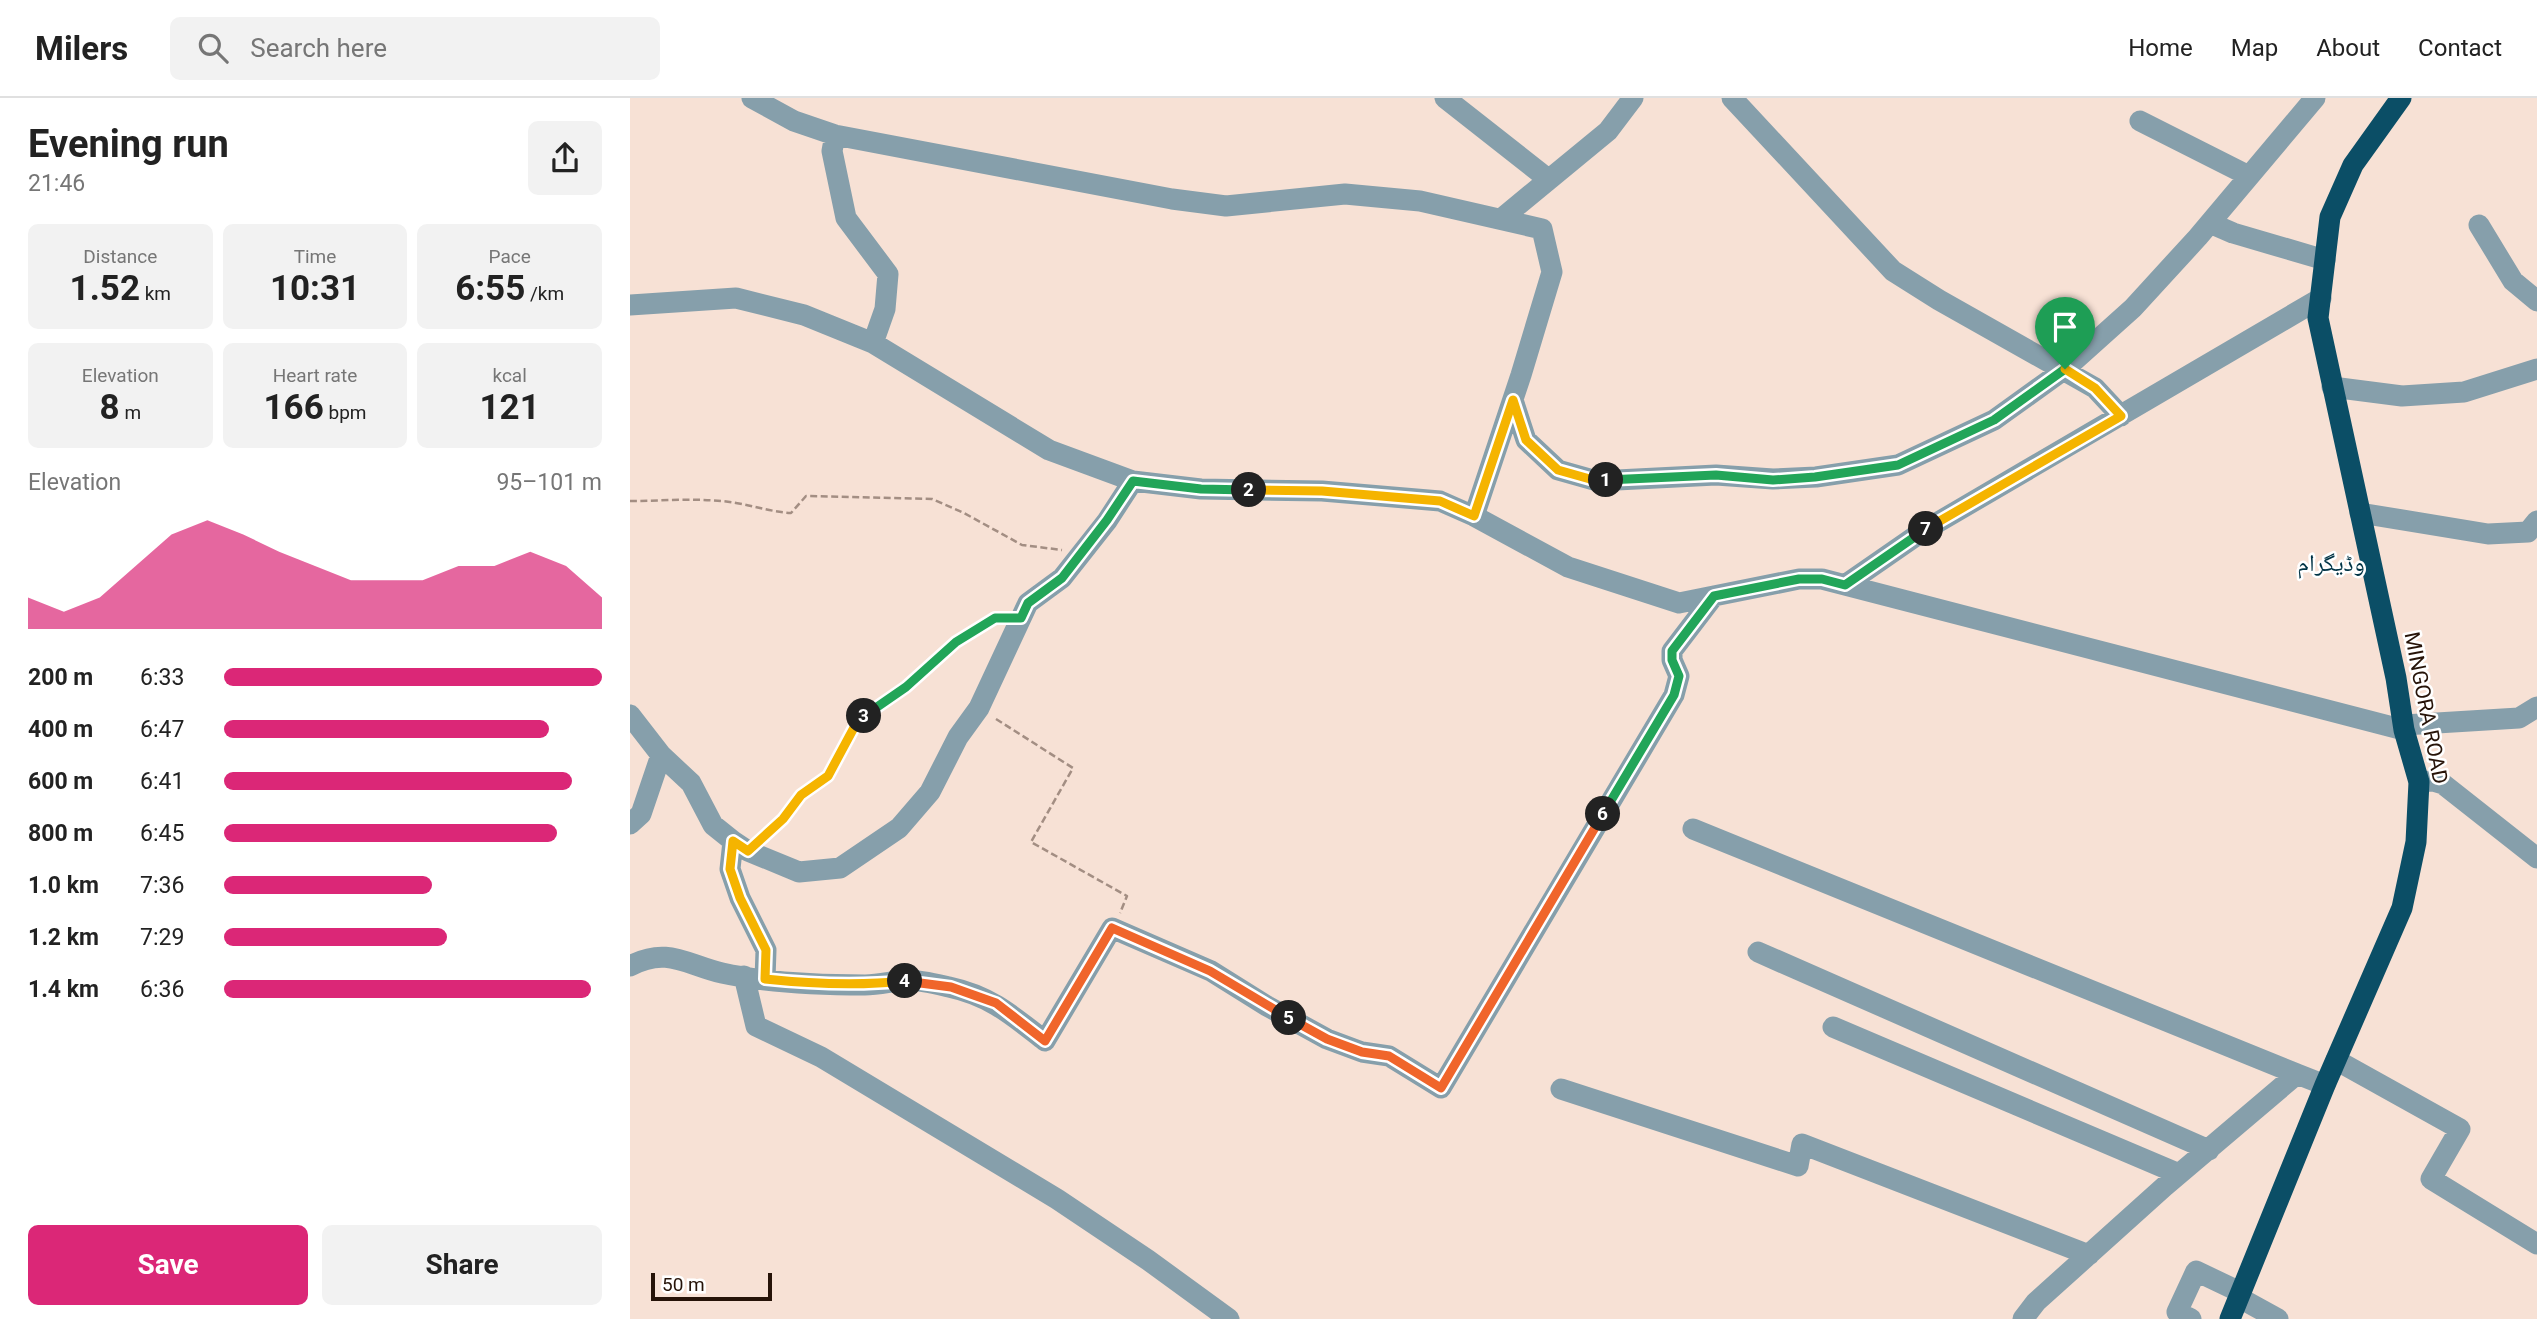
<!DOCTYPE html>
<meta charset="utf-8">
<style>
body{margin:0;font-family:Roboto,"Noto Naskh Arabic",sans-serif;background:#f2f2f2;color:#222;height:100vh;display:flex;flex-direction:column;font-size:26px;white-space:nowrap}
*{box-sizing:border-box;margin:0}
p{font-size:23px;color:#767676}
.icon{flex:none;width:38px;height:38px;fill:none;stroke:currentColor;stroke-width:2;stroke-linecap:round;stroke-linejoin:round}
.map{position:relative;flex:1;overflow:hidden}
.panel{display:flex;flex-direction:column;background:#fff;width:630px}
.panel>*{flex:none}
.scale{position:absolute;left:21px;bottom:18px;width:121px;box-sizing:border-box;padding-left:7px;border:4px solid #261308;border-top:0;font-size:19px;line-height:24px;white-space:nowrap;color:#261308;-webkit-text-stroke:5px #fff;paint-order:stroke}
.pin{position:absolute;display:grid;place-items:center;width:60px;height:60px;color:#fff;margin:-72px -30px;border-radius:50% 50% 50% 0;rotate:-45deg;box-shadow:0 0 7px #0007}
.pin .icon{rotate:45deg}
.km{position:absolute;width:35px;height:35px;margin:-18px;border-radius:50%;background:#222;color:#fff;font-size:19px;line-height:35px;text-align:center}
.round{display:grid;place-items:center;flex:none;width:74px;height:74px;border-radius:10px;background:#f2f2f2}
.head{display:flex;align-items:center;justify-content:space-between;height:119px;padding:0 28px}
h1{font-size:38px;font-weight:700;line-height:52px}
.metrics{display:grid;grid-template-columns:repeat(3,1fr);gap:10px;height:119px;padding:7px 28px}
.metrics div{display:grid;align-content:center;border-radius:10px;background:#f2f2f2;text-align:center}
.metrics b{font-size:35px;font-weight:700}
.metrics small{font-size:19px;font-weight:400}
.metrics p{font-size:19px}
.chart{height:196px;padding:14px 28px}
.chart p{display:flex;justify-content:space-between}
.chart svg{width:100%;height:126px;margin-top:7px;fill:#db2777;opacity:.7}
.cta{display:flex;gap:14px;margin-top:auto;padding:14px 28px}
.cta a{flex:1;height:80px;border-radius:10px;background:#db2777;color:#fff;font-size:28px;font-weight:700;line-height:80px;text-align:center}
.cta a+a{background:#f2f2f2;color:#222}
ul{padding:0 28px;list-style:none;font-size:23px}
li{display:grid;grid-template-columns:112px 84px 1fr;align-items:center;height:52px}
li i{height:18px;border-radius:9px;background:#db2777}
header{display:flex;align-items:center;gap:42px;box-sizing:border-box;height:98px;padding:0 35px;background:#fff;border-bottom:2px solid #e0e0e0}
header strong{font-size:33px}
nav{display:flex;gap:38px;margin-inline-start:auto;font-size:24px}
.search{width:490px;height:63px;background:#f2f2f2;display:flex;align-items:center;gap:18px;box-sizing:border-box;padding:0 24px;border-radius:10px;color:#767676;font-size:26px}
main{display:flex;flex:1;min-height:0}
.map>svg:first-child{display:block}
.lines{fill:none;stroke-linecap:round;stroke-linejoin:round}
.path{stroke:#a38e83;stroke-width:2.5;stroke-dasharray:7 3.5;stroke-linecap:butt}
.minor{stroke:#869fab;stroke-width:21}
.highway{stroke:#0b4e66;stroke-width:21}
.split-1-casing{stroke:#fff;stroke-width:14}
.split-2-casing{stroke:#fff;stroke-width:14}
.split-3-casing{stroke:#fff;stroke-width:14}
.split-4-casing{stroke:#fff;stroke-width:14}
.split-5-casing{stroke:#fff;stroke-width:14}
.split-6-casing{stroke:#fff;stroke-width:14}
.split-7-casing{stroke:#fff;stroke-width:14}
.split-8-casing{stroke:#fff;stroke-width:14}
.split-1{stroke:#22a559;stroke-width:9}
.split-2{stroke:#f5b400;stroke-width:9}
.split-3{stroke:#22a559;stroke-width:9}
.split-4{stroke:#f5b400;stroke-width:9}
.split-5{stroke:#f0652b;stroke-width:9}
.split-6{stroke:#f0652b;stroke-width:9}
.split-7{stroke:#22a559;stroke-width:9}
.split-8{stroke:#f5b400;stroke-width:9}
.labels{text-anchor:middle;stroke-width:5;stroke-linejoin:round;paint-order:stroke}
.street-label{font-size:21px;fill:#261308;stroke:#fff}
.quarter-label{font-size:24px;fill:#003345;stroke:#fff}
</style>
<header>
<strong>Milers</strong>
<div class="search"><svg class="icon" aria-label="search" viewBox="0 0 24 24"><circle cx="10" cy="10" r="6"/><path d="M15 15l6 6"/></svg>Search here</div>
<nav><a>Home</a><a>Map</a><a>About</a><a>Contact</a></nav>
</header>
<main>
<section class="panel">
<div class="head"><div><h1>Evening run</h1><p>21:46</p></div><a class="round"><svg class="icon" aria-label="share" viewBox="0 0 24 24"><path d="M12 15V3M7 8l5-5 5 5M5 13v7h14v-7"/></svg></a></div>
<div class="metrics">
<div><p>Distance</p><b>1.52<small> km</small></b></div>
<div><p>Time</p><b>10:31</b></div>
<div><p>Pace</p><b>6:55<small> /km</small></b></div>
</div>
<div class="metrics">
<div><p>Elevation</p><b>8<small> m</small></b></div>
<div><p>Heart rate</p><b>166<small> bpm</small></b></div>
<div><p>kcal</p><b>121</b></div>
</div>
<div class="chart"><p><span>Elevation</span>95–101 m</p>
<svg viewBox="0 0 160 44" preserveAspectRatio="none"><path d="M0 44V33L10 38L20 33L30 22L40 11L50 6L60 11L70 17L80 22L90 27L100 27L110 27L120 22L130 22L140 17L150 22L160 33V44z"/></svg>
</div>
<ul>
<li><b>200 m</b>6:33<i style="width:100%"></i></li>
<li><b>400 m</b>6:47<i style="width:86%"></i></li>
<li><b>600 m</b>6:41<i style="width:92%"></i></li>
<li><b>800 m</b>6:45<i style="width:88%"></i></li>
<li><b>1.0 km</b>7:36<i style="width:55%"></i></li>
<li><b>1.2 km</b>7:29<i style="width:59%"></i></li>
<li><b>1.4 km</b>6:36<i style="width:97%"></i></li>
</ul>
<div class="cta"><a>Save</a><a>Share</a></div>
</section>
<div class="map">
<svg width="1907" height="1221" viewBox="0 0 1907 1221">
<rect width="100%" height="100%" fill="#f7e1d5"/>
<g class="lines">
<path class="path" d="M0,403C35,403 72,399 106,405C125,408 142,414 161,415L176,398L302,401L334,415L392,447L432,452
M366,621L443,670L401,744L497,798L490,815
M134,739L153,721L171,697L198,678L228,622L277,589L326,544L365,520H370"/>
<path class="minor" d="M122,0L164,23L205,37L542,101L596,108L715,96L790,103L912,131L922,174L891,277L844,418
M815,0L918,81
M1102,0L1263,173L1309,202L1465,290L1491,318
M1510,23L1619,78
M205,37L202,53L216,120L258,176L255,211L243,245
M871,121L978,33L1003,0
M1580,125L1603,135L1695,162
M1849,127L1883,183L1907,203
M0,207L106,200L174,217L243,245L419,352L503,383L571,391L692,393L810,403L844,418L938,469L1049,505L1169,481H1192L1774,632
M1702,289L1772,298L1834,294L1907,271
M883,302L896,342L928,372L967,383L1086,377L1143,381L1186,379L1268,367L1364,322L1435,271L1503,210L1568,139L1685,0
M1730,415L1858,436L1898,434L1907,423
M1215,487L1293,433L1691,200
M0,617L31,657L61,685L83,727L103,743L118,753L169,774L210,770L269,730L300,694L328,639L349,610L398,505L432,480L477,423L503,383
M1774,627L1889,620L1907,609
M1789,684L1803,683L1813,686L1907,760
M0,726L11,716L31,657
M1063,731L1667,976
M103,743L100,771L110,800L136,852L135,881
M1128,854L1579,1052
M0,868C37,848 57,867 92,875C138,885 187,887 235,887C249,887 263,883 277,882C290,882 306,886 319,889C361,898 383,918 415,943L482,830L581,873L637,908L697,941L732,954L759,958L811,990L1044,597L1049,578L1042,562V553L1084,498
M114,878L126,928L191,959L427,1101L518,1162L599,1221
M1203,929L1549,1076
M1706,962L1830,1031L1801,1081L1907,1146
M931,991L1168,1068L1172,1046L1459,1157
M1608,1199L1648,1221
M1393,1221L1406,1204L1535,1088L1667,976L1695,987
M1561,1221L1547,1214L1566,1173L1610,1194"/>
<path class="highway" d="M1600,1221L1695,987L1772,810L1786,744L1789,684L1774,632L1766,580L1688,220L1700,119L1723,67L1771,0"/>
</g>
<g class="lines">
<g class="split-1-casing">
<path id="split-1" d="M976,382L1086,377L1143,382L1185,379L1268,367L1364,322L1435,271"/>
</g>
<g class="split-2-casing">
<path id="split-2" d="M619,392L692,393L810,403L844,418L883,302L896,342L928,372L967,383L976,382"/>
</g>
<g class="split-3-casing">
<path id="split-3" d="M234,618L276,589L326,544L365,520H391L398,505L432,480L477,422L503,383L571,391L619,392"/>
</g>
<g class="split-4-casing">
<path id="split-4" d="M234,618L228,622L198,678L171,697L153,721L118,753L103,743L100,771L110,800L136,852L135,881C182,886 228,888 275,883"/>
</g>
<g class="split-5-casing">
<path id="split-5" d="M275,883L321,889L366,905L415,943L482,830L580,873L659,920"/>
</g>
<g class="split-6-casing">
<path id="split-6" d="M659,920L697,941L732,954L759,958L811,990L973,716"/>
</g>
<g class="split-7-casing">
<path id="split-7" d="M973,716L1044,597L1049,578L1042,562V553L1084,498L1169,481H1192L1215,487L1296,431"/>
</g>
<g class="split-8-casing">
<path id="split-8" d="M1296,431L1491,318L1465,290L1435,271"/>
</g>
<use href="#split-1" class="split-1"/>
<use href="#split-2" class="split-2"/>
<use href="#split-3" class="split-3"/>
<use href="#split-4" class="split-4"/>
<use href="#split-5" class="split-5"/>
<use href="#split-6" class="split-6"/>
<use href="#split-7" class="split-7"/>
<use href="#split-8" class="split-8"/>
</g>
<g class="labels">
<g class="street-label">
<text transform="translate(1796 610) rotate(79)" y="7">MINGORA ROAD</text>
</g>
<g class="quarter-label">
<text x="1701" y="473">وڈیگرام</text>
</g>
</g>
</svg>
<div class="scale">50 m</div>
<div class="pin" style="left:1435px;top:271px;background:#1e9e55"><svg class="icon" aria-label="arrive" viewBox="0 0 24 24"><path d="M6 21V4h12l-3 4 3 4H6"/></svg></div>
<b class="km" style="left:976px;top:382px">1</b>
<b class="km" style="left:619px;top:392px">2</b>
<b class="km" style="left:234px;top:618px">3</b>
<b class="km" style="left:275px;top:883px">4</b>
<b class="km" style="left:659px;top:920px">5</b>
<b class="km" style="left:973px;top:716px">6</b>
<b class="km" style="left:1296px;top:431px">7</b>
</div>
</main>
